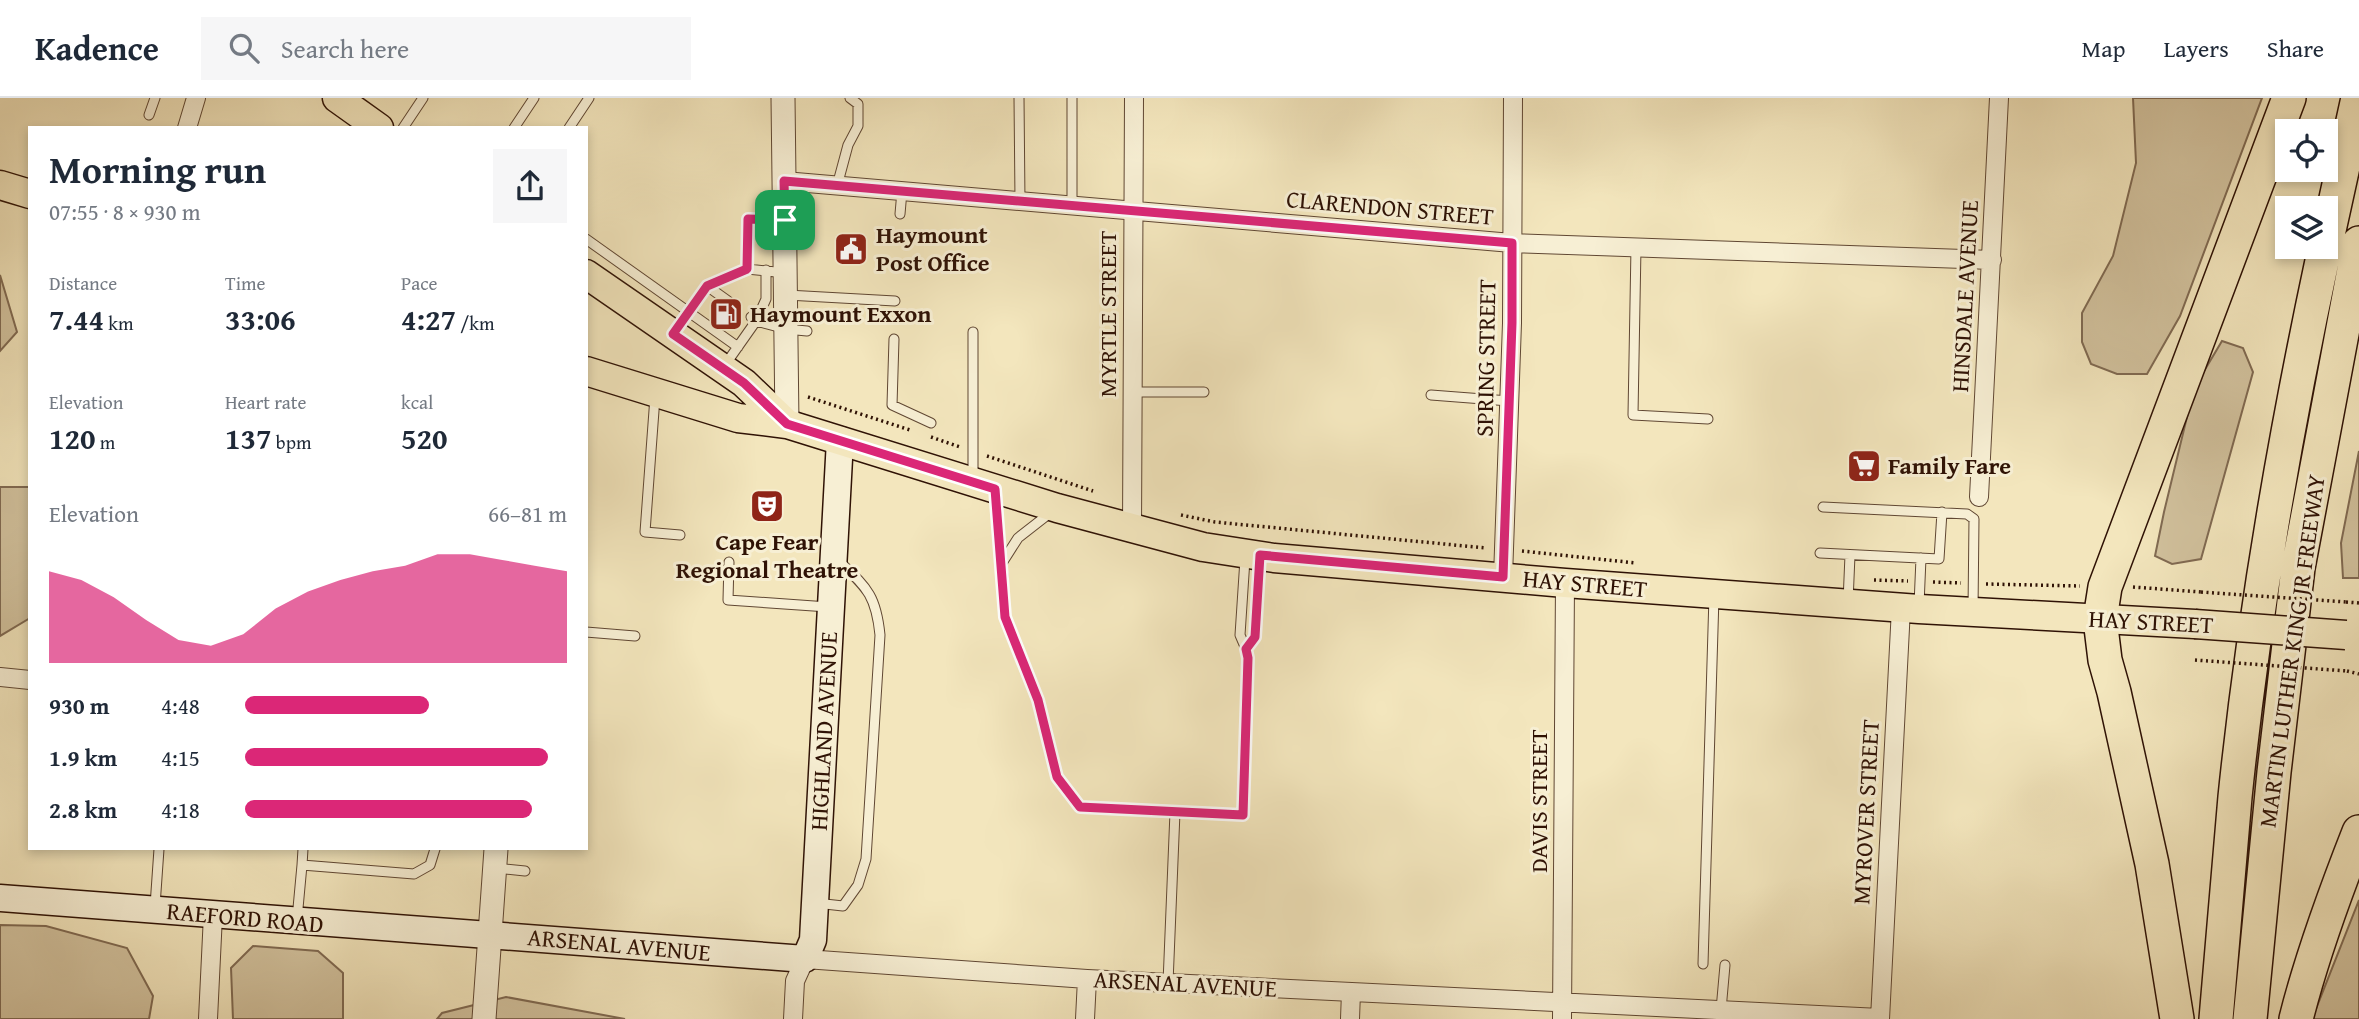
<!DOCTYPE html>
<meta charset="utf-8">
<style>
body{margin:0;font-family:"Gentium Book Plus",serif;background:#f6f6f7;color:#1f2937;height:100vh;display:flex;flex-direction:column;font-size:26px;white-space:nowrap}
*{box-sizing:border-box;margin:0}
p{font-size:23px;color:#747a83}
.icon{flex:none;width:38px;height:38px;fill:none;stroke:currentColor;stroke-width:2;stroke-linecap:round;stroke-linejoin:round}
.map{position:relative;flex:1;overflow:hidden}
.details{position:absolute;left:28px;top:28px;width:560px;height:724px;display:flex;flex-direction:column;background:#fff;border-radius:0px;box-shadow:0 4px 10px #0003}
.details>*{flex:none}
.tools{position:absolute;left:2275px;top:21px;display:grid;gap:14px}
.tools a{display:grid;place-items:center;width:63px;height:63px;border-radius:0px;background:#fff;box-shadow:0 4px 10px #0003;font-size:35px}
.pin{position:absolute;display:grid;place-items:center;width:60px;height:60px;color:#fff;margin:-30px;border-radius:14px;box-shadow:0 4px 10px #0006}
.round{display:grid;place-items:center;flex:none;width:74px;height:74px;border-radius:0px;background:#f6f6f7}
.head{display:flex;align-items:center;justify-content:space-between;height:119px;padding:0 21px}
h1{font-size:38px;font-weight:700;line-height:52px}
.stats{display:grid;grid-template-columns:repeat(3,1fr);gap:10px;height:119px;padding:7px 21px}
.stats div{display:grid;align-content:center}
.stats b{font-size:30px;font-weight:700}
.stats small{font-size:19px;font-weight:400}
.stats p{font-size:19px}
.chart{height:196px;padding:14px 21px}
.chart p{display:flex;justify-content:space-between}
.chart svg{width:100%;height:126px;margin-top:7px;fill:#db2777;opacity:.7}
ul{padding:0 21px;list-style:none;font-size:23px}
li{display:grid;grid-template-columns:112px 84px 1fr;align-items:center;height:52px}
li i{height:18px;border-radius:9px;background:#db2777}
header{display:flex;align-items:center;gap:42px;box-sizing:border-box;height:98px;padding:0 35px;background:#fff;border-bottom:2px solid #e0e1e3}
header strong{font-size:33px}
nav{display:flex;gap:38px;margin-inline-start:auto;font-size:24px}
.search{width:490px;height:63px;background:#f6f6f7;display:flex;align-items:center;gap:18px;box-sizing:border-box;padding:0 24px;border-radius:0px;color:#747a83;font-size:26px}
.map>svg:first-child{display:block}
.green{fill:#d2c29e;stroke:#806a52;stroke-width:2}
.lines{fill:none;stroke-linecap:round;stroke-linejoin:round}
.service-casing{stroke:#604733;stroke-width:11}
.minor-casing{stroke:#604733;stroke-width:20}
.tertiary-casing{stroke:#604733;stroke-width:25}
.secondary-casing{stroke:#2f1205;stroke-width:29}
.primary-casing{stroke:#2f1205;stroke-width:31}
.motorway-casing{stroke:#2f1205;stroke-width:36}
.path{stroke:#2f1205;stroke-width:3.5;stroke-dasharray:2 3.5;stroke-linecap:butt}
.service{stroke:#f7efd4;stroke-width:9}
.minor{stroke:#f7efd4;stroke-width:18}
.tertiary{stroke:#f7efd4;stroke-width:23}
.secondary{stroke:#f7efd4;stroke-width:26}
.primary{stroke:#f3e6bd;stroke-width:28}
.motorway{stroke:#f3e6bd;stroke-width:33}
.primary-bridge-casing{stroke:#2f1205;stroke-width:31;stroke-linecap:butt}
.path-bridge{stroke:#2f1205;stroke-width:3.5;stroke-dasharray:2 3.5;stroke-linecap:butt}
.primary-bridge{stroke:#f3e6bd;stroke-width:28}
.route-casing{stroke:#fff;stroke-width:14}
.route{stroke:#db2777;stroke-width:9}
.labels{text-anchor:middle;stroke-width:6;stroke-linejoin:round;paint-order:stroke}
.street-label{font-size:24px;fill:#2f1205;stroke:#f7efd4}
.poi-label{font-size:24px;font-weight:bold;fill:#2f1205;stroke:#f7efd4;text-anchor:start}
</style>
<header>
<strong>Kadence</strong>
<div class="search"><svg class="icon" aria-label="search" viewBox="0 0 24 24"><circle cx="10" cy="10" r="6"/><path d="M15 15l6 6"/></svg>Search here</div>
<nav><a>Map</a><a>Layers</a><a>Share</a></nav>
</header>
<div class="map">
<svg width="2359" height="921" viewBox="0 0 2359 921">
<rect width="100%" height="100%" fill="#f3e6bd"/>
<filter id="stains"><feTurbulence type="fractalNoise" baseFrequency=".00286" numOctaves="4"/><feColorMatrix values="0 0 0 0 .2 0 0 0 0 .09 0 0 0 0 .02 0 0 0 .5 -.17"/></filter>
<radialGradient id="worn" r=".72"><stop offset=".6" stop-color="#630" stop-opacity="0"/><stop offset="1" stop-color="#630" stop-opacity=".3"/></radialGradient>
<path class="green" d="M2133,0H2262L2180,218L2147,276H2117L2091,266L2082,244V215L2113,158L2136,65Z
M0,177L17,234L0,253Z
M2222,243L2243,250L2253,274L2201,461L2172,466L2155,458L2164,414L2194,290Z
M2359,353V480H2343L2341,445Z
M0,389H30V520L0,538Z
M2359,802V921H2312Z
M0,827L46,828L127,850L153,898L149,921H0Z
M253,848L318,853L343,875V921H233L231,870Z
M506,899L625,921H437L442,915Z"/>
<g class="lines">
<g class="service-casing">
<path id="service" d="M1019,0L1020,103
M149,17L155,0
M403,30L423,0
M514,30L534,0
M569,30L589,0
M837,88L848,47L858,28V6L850,0
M1072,108V0
M900,116L902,93
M586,141L738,249
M1636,149L1633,317L1708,321
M747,171L748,121L783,122
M707,188L747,171L785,175
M787,197L895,203
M751,219L756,223L766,201V172
M676,232L707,188L728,203
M894,241L892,307L931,325
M725,267L756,223L786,231L807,233
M1132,294H1204
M1431,297L1509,303
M655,299L645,434L680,437
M973,379V234
M996,396L998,432L1002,465L1018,440L1050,415
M1823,409L1967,416L1974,421L1973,512
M1820,455L1939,461L1942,414
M1245,461L1240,537L1246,551L1255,539L1259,460
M729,464L728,502L828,509
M1002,465L1005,519L1038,602L1057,679L1080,709L1243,717L1248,560L1246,551
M1848,504L1850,457
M1919,507L1921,460
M586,534L635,538
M303,751L302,767L414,776L430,767L435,751
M495,770L525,773
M816,805L843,808L858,787L866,761L880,537C876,497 867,490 839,463
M155,808L159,751
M297,821L302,767
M1703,866L1714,498
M1168,885L1175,714
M1721,912L1725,867"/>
</g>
<g class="minor-casing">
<path id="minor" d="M187,30L196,0
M784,83L1512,145L1992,162
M1979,399L1999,0
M1132,431L1134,0
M1503,479L1512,225L1513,0
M0,579L30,582
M208,921L213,817
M793,921L795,883L805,861L1087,881L1880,920
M1085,921L1087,881
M1350,921L1351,894
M1562,921L1565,485
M1880,921L1901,510"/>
</g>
<g class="tertiary-casing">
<path id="tertiary" d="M783,0L787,326
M484,921L496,751"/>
</g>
<g class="secondary-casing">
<path id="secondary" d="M0,800L805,861L813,842L840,342"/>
</g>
<g class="primary-casing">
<path id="primary" d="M337,0L379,30
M0,87L30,96
M586,176L744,285L787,326
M586,273L738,320L787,326L1057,410L1203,449L1274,460L1565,485L1919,511L2195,526"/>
</g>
<g class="motorway-casing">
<path id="motorway" d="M2326,146L2358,0
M2177,921L2152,766L2114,594L2105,562L2100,521L2105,489L2289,0
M2216,921C2223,847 2228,773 2235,699C2254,514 2286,330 2325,149
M2250,921L2274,674L2298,470L2359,145
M2296,921C2312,857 2335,795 2359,734"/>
</g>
<path class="path" d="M808,299L910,332
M931,339L960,349
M987,358L1093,393
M1181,417L1215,424L1486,450
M1522,453L1636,465
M1874,482L1908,483
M1933,484L1961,485
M1986,486L2080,488
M2133,489L2201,494
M2346,504L2359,505
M2347,573L2359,576"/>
<use href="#service" class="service"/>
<use href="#minor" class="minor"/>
<use href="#tertiary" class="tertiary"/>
<use href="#secondary" class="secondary"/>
<use href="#primary" class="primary"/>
<use href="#motorway" class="motorway"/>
<g class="primary-bridge-casing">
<path id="primary-bridge" d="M2195,526L2346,537"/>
</g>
<path class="path-bridge" d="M2201,494L2346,504
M2195,562L2347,573"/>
<use href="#primary-bridge" class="primary-bridge"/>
</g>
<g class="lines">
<g class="route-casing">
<path id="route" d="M784,83L1512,145V225L1503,479L1260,457L1255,539L1246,551L1248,560L1243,717L1080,709L1057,679L1038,602L1005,519L995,391L787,326L744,285L673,236L707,188L747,171L748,121L785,122Z"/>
</g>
<use href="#route" class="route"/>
</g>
<defs>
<g id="civic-square" transform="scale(1.75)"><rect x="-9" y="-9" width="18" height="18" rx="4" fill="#8f2418" stroke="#f7efd4"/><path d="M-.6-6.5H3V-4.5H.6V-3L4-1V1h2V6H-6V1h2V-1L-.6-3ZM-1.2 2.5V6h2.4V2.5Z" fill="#fff"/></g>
<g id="fuel-square" transform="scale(1.75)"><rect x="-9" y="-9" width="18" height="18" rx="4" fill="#8f2418" stroke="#f7efd4"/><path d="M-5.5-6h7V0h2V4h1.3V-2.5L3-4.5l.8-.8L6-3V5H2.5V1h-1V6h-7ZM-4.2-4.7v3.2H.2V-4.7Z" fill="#fff"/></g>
<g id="supermarket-square" transform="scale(1.75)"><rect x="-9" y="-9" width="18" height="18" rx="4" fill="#8f2418" stroke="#f7efd4"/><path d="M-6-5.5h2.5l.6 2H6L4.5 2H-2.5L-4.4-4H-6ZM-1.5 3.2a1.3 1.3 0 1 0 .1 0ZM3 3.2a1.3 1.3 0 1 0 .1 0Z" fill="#fff"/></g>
<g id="theatre-square" transform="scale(1.75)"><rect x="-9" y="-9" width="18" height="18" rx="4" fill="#8f2418" stroke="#f7efd4"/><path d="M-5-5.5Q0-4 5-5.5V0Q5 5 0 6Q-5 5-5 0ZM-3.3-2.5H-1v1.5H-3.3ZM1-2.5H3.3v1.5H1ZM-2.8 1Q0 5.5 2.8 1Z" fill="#fff"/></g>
</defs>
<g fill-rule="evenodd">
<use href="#civic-square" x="851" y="151"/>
<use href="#fuel-square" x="726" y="216"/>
<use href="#supermarket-square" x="1864" y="368"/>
<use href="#theatre-square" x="767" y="408"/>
</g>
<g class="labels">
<g class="street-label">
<text transform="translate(1390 110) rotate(5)" y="8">CLARENDON STREET</text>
<text transform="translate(1965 198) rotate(-87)" y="8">HINSDALE AVENUE</text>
<text transform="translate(1108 216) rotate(-90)" y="8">MYRTLE STREET</text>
<text transform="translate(1486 260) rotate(-89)" y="8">SPRING STREET</text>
<text transform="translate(1585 486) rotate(5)" y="8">HAY STREET</text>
<text transform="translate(2151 524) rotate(3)" y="8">HAY STREET</text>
<text transform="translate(2292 553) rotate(-82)" y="8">MARTIN LUTHER KING JR FREEWAY</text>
<text transform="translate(824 633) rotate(-87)" y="8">HIGHLAND AVENUE</text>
<text transform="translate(1539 703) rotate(-90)" y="8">DAVIS STREET</text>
<text transform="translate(1866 714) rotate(-87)" y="8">MYROVER STREET</text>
<text transform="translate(245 820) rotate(5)" y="8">RAEFORD ROAD</text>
<text transform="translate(619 847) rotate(5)" y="8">ARSENAL AVENUE</text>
<text transform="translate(1185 886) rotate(3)" y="8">ARSENAL AVENUE</text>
</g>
<g class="poi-label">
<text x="876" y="145">Haymount<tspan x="876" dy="28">Post Office</tspan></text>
<text x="750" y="224">Haymount Exxon</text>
<text x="1888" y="376">Family Fare</text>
<text x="767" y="452" text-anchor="middle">Cape Fear<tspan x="767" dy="28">Regional Theatre</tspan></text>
</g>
</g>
<rect width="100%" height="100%" filter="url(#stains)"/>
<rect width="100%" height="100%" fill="url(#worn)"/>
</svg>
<div class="tools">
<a><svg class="icon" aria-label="locate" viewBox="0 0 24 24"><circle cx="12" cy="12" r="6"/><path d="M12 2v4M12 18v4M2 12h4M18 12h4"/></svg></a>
<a><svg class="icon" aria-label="layers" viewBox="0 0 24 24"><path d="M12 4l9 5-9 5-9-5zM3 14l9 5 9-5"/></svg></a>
</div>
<div class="pin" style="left:785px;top:122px;background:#1e9e55"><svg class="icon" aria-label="arrive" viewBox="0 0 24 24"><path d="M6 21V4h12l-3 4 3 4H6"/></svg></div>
<section class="details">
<div class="head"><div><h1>Morning run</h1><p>07:55 · 8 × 930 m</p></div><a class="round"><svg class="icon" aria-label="share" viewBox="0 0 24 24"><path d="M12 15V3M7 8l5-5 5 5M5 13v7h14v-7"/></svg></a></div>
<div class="stats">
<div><p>Distance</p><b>7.44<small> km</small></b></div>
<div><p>Time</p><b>33:06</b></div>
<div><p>Pace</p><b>4:27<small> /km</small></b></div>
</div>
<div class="stats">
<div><p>Elevation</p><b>120<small> m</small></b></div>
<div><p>Heart rate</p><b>137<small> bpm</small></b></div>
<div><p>kcal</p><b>520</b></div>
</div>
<div class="chart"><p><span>Elevation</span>66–81 m</p>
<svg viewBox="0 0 160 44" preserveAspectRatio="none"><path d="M0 44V12L10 15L20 21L30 29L40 36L50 38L60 34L70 25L80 19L90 15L100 12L110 10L120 6L130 6L140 8L150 10L160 12V44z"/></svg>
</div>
<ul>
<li><b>930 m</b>4:48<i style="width:57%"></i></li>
<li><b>1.9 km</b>4:15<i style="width:94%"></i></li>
<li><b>2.8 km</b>4:18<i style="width:89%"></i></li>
</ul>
</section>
</div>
